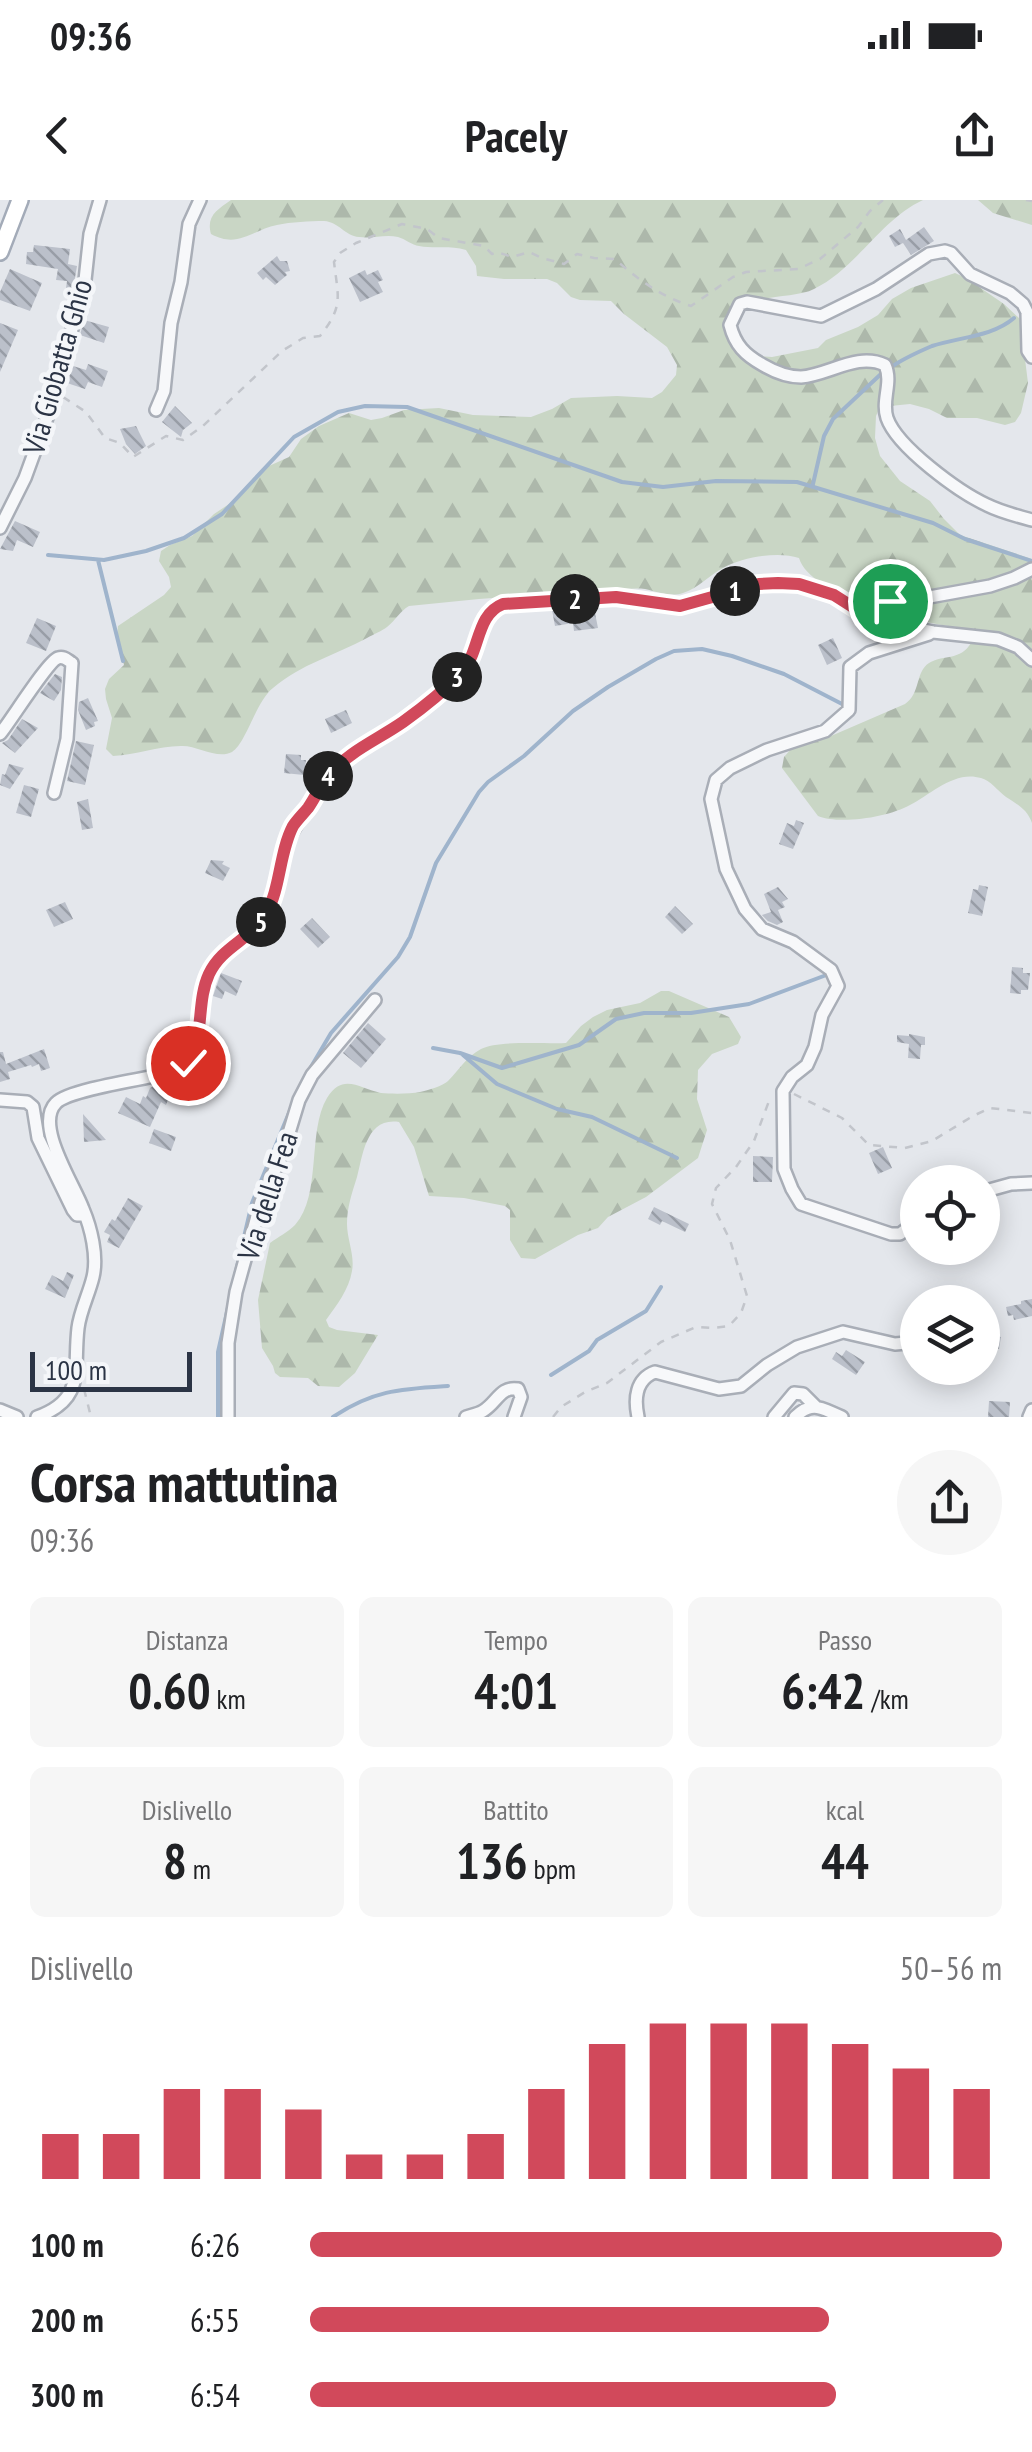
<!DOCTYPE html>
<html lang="it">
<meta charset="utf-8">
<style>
body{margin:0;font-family:"PT Sans Narrow",sans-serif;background:#f6f6f6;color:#202124;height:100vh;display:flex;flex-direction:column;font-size:38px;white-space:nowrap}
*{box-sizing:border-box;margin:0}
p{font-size:32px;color:#757577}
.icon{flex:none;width:55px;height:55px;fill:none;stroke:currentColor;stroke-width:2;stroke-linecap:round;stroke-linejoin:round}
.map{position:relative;height:1217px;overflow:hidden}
.panel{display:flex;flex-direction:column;background:#fff;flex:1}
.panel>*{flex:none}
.buttons{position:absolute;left:900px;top:965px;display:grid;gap:20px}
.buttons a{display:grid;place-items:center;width:100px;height:100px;border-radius:50%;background:#fff;box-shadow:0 5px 25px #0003;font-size:50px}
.scale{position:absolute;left:30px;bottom:25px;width:162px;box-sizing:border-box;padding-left:10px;border:5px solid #2b3445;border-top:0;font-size:28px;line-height:35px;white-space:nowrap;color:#2b3445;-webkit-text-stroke:8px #f4f6f9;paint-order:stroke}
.pin{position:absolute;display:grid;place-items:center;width:85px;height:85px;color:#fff;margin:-42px;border:5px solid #fff;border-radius:50%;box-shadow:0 2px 10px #0007}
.km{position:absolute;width:50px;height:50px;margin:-25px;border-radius:50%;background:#222;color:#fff;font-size:28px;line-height:50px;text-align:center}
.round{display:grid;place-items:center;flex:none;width:105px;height:105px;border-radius:52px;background:#f6f6f6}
.headline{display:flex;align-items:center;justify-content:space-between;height:170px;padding:0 30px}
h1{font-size:55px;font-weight:600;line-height:75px}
.metrics{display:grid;grid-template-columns:repeat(3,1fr);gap:15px;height:170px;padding:10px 30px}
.metrics div{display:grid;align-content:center;border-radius:15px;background:#f6f6f6;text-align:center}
.metrics b{font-size:50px;font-weight:600}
.metrics small{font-size:28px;font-weight:400}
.metrics p{font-size:28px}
.chart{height:280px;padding:20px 30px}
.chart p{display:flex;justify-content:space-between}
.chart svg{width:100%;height:180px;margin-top:10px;stroke:#d1495b;stroke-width:6}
ul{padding:0 30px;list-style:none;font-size:32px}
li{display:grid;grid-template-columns:160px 120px 1fr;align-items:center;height:75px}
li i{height:25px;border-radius:12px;background:#d1495b}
.status{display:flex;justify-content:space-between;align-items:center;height:70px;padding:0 50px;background:#fff;direction:ltr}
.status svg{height:28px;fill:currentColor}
header{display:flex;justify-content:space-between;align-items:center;height:130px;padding:0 30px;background:#fff;font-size:45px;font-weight:600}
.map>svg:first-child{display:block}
.forest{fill:url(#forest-firs)}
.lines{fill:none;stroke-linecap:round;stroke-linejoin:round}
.stream{stroke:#9fb4cc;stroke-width:4}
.building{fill:url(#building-back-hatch)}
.minor-casing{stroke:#a9aeb7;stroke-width:16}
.major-casing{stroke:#a3abb8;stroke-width:20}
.path{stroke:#c2c5cb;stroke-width:2.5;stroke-dasharray:8 8;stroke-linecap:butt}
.minor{stroke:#f7f8fa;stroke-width:11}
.major{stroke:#fff;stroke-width:15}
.route-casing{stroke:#fff;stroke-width:20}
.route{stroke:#d1495b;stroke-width:12}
.labels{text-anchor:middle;stroke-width:9;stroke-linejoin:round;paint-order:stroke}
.street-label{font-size:30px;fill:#2b3445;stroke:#f4f6f9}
</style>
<div class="status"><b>09:36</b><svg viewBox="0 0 49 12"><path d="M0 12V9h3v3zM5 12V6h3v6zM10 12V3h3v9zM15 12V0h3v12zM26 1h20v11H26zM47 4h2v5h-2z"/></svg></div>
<header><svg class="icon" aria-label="back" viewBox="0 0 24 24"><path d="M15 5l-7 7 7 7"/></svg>Pacely<svg class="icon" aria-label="share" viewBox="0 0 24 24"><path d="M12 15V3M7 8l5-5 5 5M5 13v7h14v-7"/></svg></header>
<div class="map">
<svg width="1032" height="1217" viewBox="0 0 1032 1217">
<defs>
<pattern id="forest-firs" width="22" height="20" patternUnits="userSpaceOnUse" patternTransform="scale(2.5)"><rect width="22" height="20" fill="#c9d6c5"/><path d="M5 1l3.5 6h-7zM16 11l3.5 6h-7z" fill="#adb8ab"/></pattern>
<pattern id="building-back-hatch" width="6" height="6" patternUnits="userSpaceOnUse" patternTransform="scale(2.5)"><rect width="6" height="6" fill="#bbc0ca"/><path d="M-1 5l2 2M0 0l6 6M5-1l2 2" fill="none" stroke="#989da6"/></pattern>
</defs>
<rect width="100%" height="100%" fill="#e4e7ec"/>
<path class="forest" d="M231,0H923C880,20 857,68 814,89C797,98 758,95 746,105C741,109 737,119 734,125L741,145L760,156L772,157L818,148L826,140L858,127L878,115L892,99L911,88L955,73L966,78L1004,104L1020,119L1028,183L1021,213L1015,222L1005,225L977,218H947L929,209L910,204L880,207L876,216L875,238L880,256L900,281L930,301L944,319L960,335L1032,359V623C1027,609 1018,605 1006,597C998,591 990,580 981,578C955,570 931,594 910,605C889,617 840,625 818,616L782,568L784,557L791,549L824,539L905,504C921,493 915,472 929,463C945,454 960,461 971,443L958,427C920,424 810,396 799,358C778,351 743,357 723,368C709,375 699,388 683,393C671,397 657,392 645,389C637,388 629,389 621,389L479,399L409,406C400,411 396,420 387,427C382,431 374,434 367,438C336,455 301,464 273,488C256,501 246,544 232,552C217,560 197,545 181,546C157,546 136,555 113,556L106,549L112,518L106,499L105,489L109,479L124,465L117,436L118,426L164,395L171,387L169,377L159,361L161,351L170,345L192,336L214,314L241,296L253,278L269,266L289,257L301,239L319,226L349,213L371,220L382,218L404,210L439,208L473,215L531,217L552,209L571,198L617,196L652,198L662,192L676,175L677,165L667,147L624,114L611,101L580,100L571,97L557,83L547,79H504L477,76L476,66L466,50C450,45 435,49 419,46C412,45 405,39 398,37C385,34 372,39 359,37C345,36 339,22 324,21C310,21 291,22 277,25C252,30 238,49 211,34C206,16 217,10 231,0Z
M978,0H1032V25L993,13Z
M661,791H669L729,817L741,837L738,844L712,854L698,870L697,899L707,930L698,958L646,997L608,1017L598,1028L578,1035L535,1059L521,1058L510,1040V1010L505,1006L464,998L429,996L414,947L399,922C366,917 363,955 357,977C352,993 347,1007 347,1024C347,1039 355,1056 352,1071C349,1089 337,1105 326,1120L329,1127L337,1130L378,1135L355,1173L339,1187L318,1186L308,1178L280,1177L275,1173L273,1166L262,1148L258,1100L270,1043C278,1037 288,1032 295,1025C322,995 307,931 327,898C343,872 360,889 381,893C392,894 410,894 420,892C428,890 443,886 448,881C460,869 466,857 481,849C497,840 546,844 566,843L581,826L593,817L607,810L640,803Z"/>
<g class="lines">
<path class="stream" d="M890,168C902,159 918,152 932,146C959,137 992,137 1014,118
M813,284L824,236L833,219L882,173
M48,355L104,360L146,351L184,338L222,314L294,237L338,212L365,206L407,207L622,282L663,287L716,281L797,282L933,323L965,339L1032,361
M98,360L123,461
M433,848L460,853L502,868L579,845L616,819L644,813H691L749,804L829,774
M463,855L497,884L557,909L592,917L677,958
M308,872L331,833L398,757L410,737L436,663L479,592L488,582L524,556L573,511L608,487L656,459L674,451L702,449L732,456L784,474L844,505
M233,1084L252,1003L291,908
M551,1175L589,1151L597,1140L646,1111L661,1087
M218,1217V1152L229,1103
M333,1217C373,1190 401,1189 448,1186"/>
</g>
<path class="building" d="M924,27L934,41L911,55L903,43L895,47L889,36L900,29L906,40Z
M34,45L70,49L68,64L77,66L73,89L66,88L67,81L56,80L58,69L26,64L27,52H33Z
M277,56L280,61H287L290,71L285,72L287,75L275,85L266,77L263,80L257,73Z
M10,69L42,83L30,111L0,100V92Z
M365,70L367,75L378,70L383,80L378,82L383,92L360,102L349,78Z
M84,120L109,127L104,143L80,135Z
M0,123L18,130L0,172Z
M88,164L108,171L102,187L88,182L85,189L67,183L73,166L86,170Z
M175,206L192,223L183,230L181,237L162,222Z
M136,226L146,246L135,254L126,244L120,229Z
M15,321L40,332L33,347L17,340L13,351L0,349Z
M594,408L598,428L574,431L573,423L555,426L552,410Z
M37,418L56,426L46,451L26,443Z
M833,438L842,458L827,465L818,445Z
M55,474L62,477L61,490L54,501L40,493Z
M88,498L98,521L94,522L95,526L86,530L78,510L79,502Z
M346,510L352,523L331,533L325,519Z
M22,519L38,528L15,553L2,543L8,540Z
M76,541L94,545L85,585L67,581Z
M286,554L301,555V560H306L304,575L284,573Z
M9,564L24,568L10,589L0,585L2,574L5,575Z
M24,585L39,589L31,617L16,613Z
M88,599L93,628L82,630L77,602Z
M796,620L804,623L793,649L779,644L787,623L794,626Z
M211,660L224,661L222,664L230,668L223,681L205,673Z
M979,685L988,687L982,716L968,713L973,689L978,690Z
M778,687L788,699L782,702L785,707L778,710L783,722L777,725L768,721L762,715L771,712L764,694Z
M65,702L73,719L54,727L46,710Z
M675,706L693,724L682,734L665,717Z
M312,718L330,737L318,748L300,729Z
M1012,767L1023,768V773H1030L1028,790H1021V794L1010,793Z
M221,773L242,781L236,796L225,791L222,799L213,796Z
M368,823L386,839L361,868L343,853Z
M909,834L925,837V845H921L920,859L908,858L909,844L897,842V835L909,836Z
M44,849L50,868L41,871L39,864L32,867L31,865L8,872L10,879L0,882V852H3L6,864Z
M154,886L171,892L166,905L161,902L150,927L118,913L126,897L140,904L143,896L146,898L150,888Z
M83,914L106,940L84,942Z
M154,929L176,937L171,951L149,943Z
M883,947L892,968L878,974L869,953Z
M753,956L773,957L772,982H753Z
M128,998L143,1006L119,1048L107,1042L110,1035L104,1032L112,1019L115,1021Z
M654,1007L689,1024L685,1032L662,1021L660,1025L648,1019Z
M67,1072L74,1075L65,1098L45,1089L52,1075L63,1081Z
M1032,1099V1116L1014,1120L1013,1115L1008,1116L1006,1107L1021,1104V1101Z
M984,1134L1001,1137L999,1149L994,1148L993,1157L982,1155Z
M846,1150L865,1162L856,1175L832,1159L836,1152L842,1156Z
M989,1201L1010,1202L1009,1217H988Z"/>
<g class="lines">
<g class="minor-casing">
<path id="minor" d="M1032,157L1028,151L1027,112L1023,104L1010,93L970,74L951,53L945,51L929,54L876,89L821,116L747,102L740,104L730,125C735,145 745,155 763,165C775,172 787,177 801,177C829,175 857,152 885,165C893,183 881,200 887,218C897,247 959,292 987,305C1001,312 1017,316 1032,320
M156,210L164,191L171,123L181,82L189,24L200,0
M0,328L25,278L52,204L85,80L90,34L100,0
M855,409L890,401L913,400L990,386L1014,378L1032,369
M0,534C10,522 48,461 58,458C64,456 67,460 72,463L67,539L54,593
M0,900L27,902L33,907L38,938L73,1010L77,1015L85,1014
M982,992L1011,984L1032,983
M918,1020L900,1034H891L801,1004L792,989L784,969L783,891L792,877L807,865L815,847L822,815L838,786L831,770L793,742L762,729L745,709L726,669L711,599L716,580L730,568L767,550L825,531L849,510L850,467L869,453L929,434
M0,1210L17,1217
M37,1217C86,1199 73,1170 78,1128C80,1111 89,1094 93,1077C98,1056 91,1028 83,1009C74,984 34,925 56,903C69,889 150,878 174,872C210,861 195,798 211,770C224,747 250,739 264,717C276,698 278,674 284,652C290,632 298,623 309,606C317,596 322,584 330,574C349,553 373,541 397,526C421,511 442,493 461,472C481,452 475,416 503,404L617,397L680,405L759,384H799L834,395L855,409L893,424L933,432L998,439L1018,447L1032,460
M228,1217V1143L236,1092L261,1002L285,946L299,900L312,875L375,800
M466,1217C472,1215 478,1214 483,1211C497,1203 500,1186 518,1189L521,1197L514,1217
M638,1217C634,1198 636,1179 655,1172L719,1189L741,1186L767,1165L797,1147L843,1132L895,1144L918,1142
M774,1217L794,1193L803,1194L815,1206
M795,1217C813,1200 822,1209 842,1217
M1029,1217L1032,1210"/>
</g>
<g class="major-casing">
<path id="major" d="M0,52L20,0"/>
</g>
<path class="path" d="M1026,0L1032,1
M63,197L86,212L105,238L120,243L133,257L166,236L183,240L203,226L282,151L303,138L320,136C344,106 338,97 334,62L340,53L356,43L402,24L427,29L439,38L484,46L492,54L497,52L512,57L529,52L542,58L564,64L577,54L594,58L615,59C637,79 662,97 691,106L733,77L746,72L798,69L820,59L858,27L870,11L883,0
M794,894L842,918L869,945L905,948L932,941L973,916L990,908L1032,913
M84,1189L91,1217
M553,1217L561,1207L585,1192L607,1183L661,1142L696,1127L713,1128L729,1126L741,1113L747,1096L730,1040L712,1004L716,988L736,967L754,941L769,901L773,899"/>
<use href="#minor" class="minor"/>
<use href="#major" class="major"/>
</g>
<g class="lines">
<g class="route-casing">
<path id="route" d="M188,863C205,836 196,802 209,774C222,746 252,739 266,714C281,687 279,653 293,626C297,620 303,614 308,608C315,598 320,586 328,576C349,551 377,540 403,522C424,507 443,492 461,473C481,452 475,415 503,404L616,397L680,406L759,384L778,383L799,384L834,395L856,409L890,401"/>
</g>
<use href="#route" class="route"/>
</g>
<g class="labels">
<g class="street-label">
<text transform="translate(58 167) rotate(-74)" y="10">Via Giobatta Ghio</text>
<text transform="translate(268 996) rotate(-72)" y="10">Via della Fea</text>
</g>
</g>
</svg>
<div class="buttons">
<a><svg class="icon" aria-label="locate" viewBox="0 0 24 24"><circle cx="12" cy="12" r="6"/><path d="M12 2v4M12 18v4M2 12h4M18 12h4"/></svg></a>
<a><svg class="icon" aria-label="layers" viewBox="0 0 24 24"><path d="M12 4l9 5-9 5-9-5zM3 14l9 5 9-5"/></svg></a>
</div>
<div class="scale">100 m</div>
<div class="pin" style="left:890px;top:401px;background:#1e9e55"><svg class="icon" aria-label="arrive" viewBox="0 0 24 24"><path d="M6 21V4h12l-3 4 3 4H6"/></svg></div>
<div class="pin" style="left:188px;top:863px;background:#d93025"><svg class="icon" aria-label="check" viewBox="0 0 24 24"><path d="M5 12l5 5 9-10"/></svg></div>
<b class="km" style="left:735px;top:391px">1</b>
<b class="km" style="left:575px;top:399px">2</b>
<b class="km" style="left:457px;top:477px">3</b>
<b class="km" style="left:328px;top:576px">4</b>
<b class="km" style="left:261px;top:722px">5</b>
</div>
<section class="panel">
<div class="headline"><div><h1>Corsa mattutina</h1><p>09:36</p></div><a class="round"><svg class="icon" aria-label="share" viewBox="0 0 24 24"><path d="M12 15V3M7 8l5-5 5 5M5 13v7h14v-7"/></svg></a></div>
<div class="metrics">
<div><p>Distanza</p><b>0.60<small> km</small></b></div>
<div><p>Tempo</p><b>4:01</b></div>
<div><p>Passo</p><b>6:42<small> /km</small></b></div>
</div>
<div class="metrics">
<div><p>Dislivello</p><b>8<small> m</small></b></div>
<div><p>Battito</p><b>136<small> bpm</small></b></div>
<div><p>kcal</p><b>44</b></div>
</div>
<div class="chart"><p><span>Dislivello</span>50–56 m</p>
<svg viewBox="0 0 160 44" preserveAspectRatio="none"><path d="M5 44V33M15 44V33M25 44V22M35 44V22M45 44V27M55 44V38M65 44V38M75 44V33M85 44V22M95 44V11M105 44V6M115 44V6M125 44V6M135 44V11M145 44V17M155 44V22"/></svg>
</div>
<ul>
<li><b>100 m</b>6:26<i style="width:100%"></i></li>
<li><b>200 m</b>6:55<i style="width:75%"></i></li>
<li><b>300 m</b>6:54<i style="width:76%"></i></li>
</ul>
</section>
